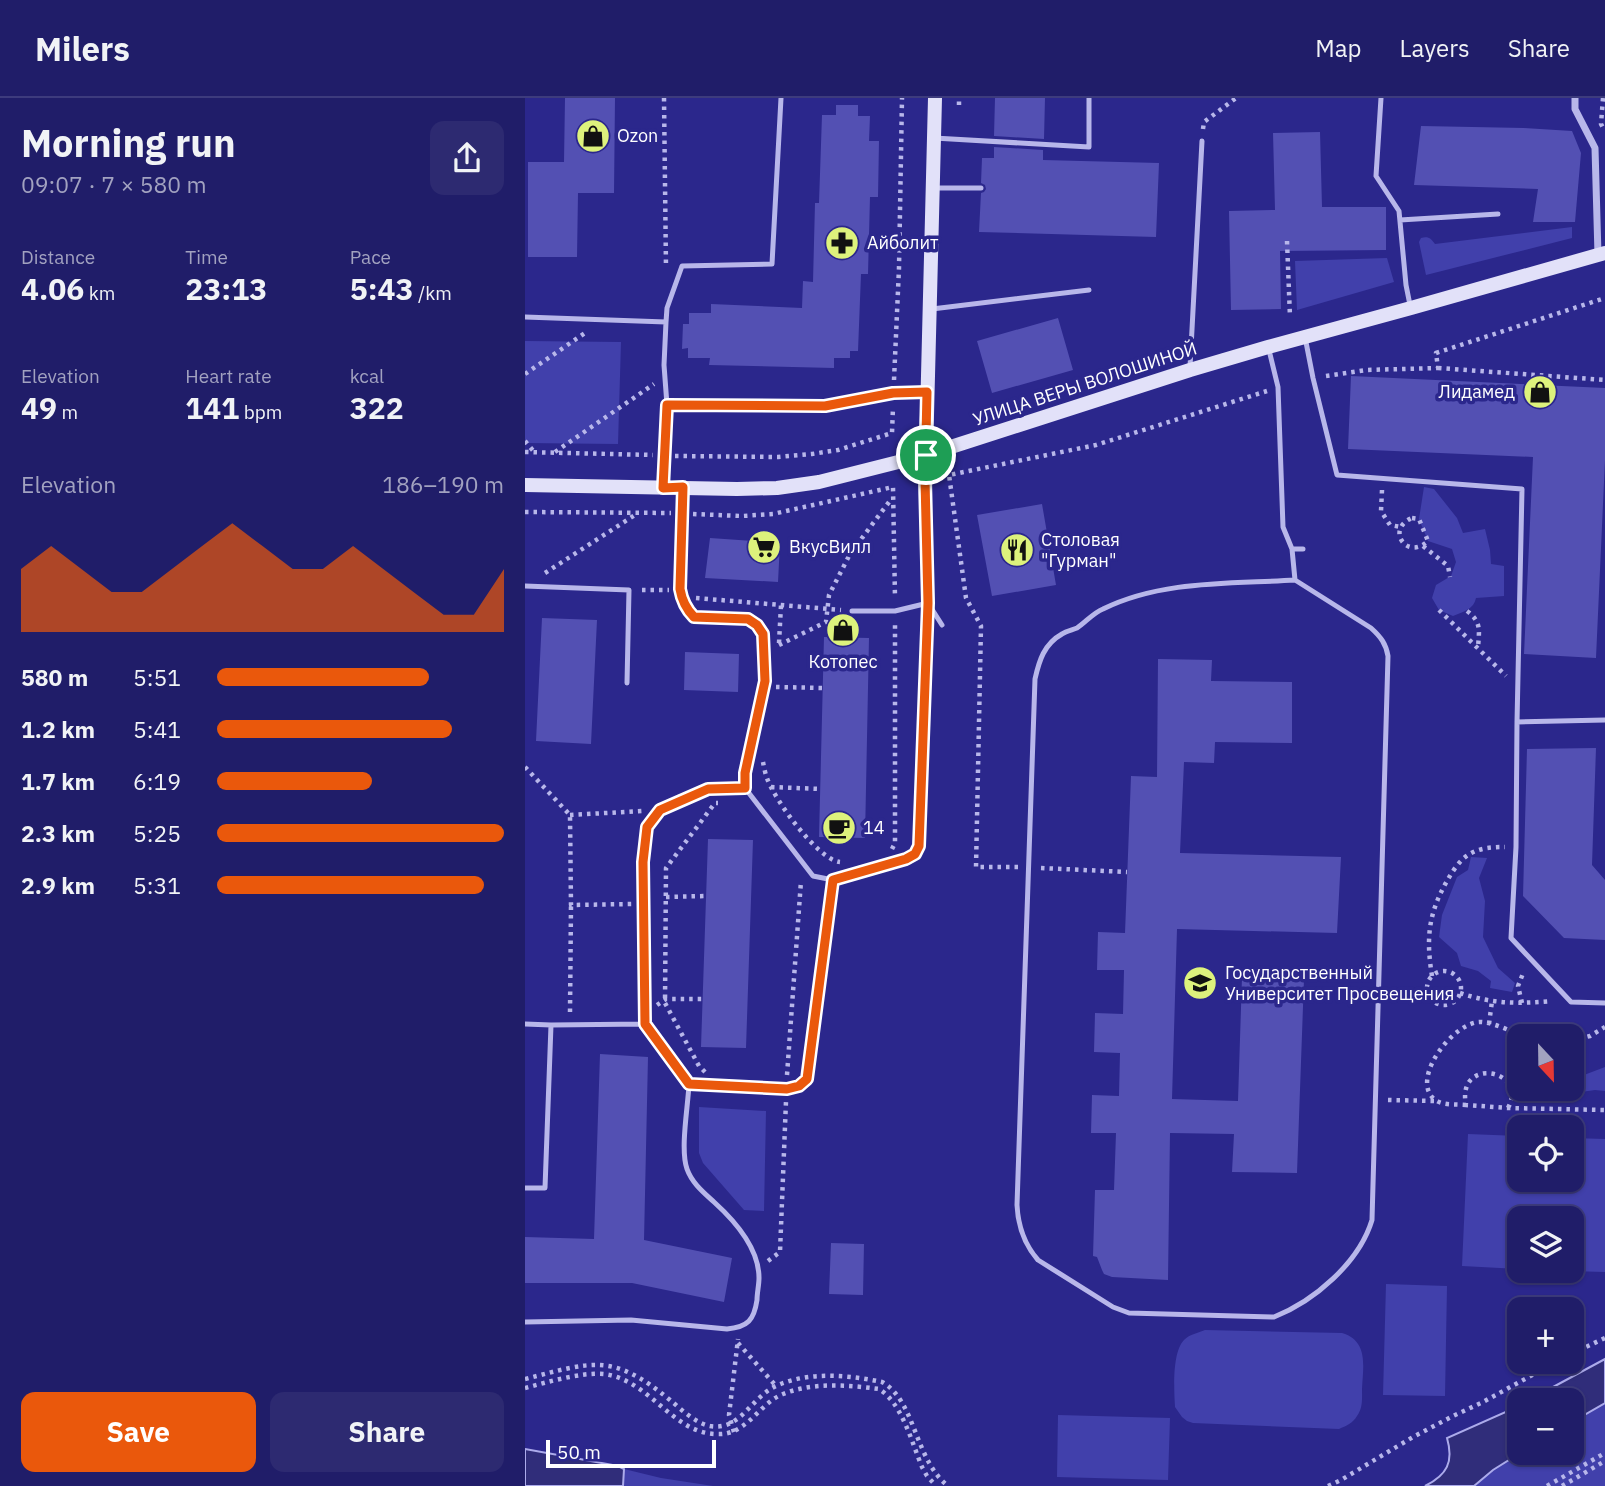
<!DOCTYPE html>
<meta charset="utf-8">
<style>
body{margin:0;font-family:"IBM Plex Sans",sans-serif;background:#2d2a71;color:#f1f3f6;height:100vh;display:flex;flex-direction:column;font-size:26px;white-space:nowrap}
*{box-sizing:border-box;margin:0}
p{font-size:23px;color:#a2a2c0}
.icon{flex:none;width:38px;height:38px;fill:none;stroke:currentColor;stroke-width:2;stroke-linecap:round;stroke-linejoin:round}
.map{position:relative;flex:1;overflow:hidden}
.panel{display:flex;flex-direction:column;background:#201d69;width:525px}
.panel>*{flex:none}
.needle{width:46px;rotate:158deg}
.tools{position:absolute;left:982px;top:926px;display:grid;gap:14px}
.tools a{display:grid;place-items:center;width:77px;height:77px;border-radius:14px;background:#201d69;box-shadow:0 2px 5px #0004,0 0 0 2px #3d3b7d;font-size:35px}
.scale{position:absolute;left:21px;bottom:18px;width:170px;box-sizing:border-box;padding-left:7px;border:4px solid #fff;border-top:0;font-size:19px;line-height:24px;white-space:nowrap;color:#fff;-webkit-text-stroke:5px #2b278c;paint-order:stroke}
.pin{position:absolute;display:grid;place-items:center;width:60px;height:60px;color:#fff;margin:-30px;border:4px solid #fff;border-radius:50%;box-shadow:0 2px 7px #0007}
.round{display:grid;place-items:center;flex:none;width:74px;height:74px;border-radius:14px;background:#2d2a71}
.headline{display:flex;align-items:center;justify-content:space-between;height:119px;padding:0 21px}
h1{font-size:38px;font-weight:700;line-height:52px}
.metrics{display:grid;grid-template-columns:repeat(3,1fr);gap:10px;height:119px;padding:7px 21px}
.metrics div{display:grid;align-content:center}
.metrics b{font-size:30px;font-weight:700}
.metrics small{font-size:19px;font-weight:400}
.metrics p{font-size:19px}
.chart{height:196px;padding:14px 21px}
.chart p{display:flex;justify-content:space-between}
.chart svg{width:100%;height:126px;margin-top:7px;fill:#ea580c;opacity:.7}
.cta{display:flex;gap:14px;margin-top:auto;padding:14px 21px}
.cta a{flex:1;height:80px;border-radius:14px;background:#ea580c;color:#fff;font-size:28px;font-weight:700;line-height:80px;text-align:center}
.cta a+a{background:#2d2a71;color:#f1f3f6}
ul{padding:0 21px;list-style:none;font-size:23px}
li{display:grid;grid-template-columns:112px 84px 1fr;align-items:center;height:52px}
li i{height:18px;border-radius:9px;background:#ea580c}
header{display:flex;align-items:center;gap:42px;box-sizing:border-box;height:98px;padding:0 35px;background:#201d69;border-bottom:2px solid #3d3b7d}
header strong{font-size:33px}
nav{display:flex;gap:38px;margin-inline-start:auto;font-size:24px}
main{display:flex;flex:1;min-height:0}
.map>svg:first-child{display:block}
.green{fill:#4140ab}
.water{fill:#302d7a;stroke:#acabeb;stroke-width:2}
.building{fill:#5350b3}
.lines{fill:none;stroke-linecap:round;stroke-linejoin:round}
.path{stroke:#b8b7ea;stroke-width:4.5;stroke-dasharray:3.5 5;stroke-linecap:butt}
.lane{stroke:#b8b7ea;stroke-width:5}
.street{stroke:#b8b7ea;stroke-width:7}
.secondary{stroke:#e2e1f9;stroke-width:14}
.route-casing{stroke:#fff;stroke-width:14}
.route{stroke:#ea580c;stroke-width:9}
.labels{text-anchor:middle;stroke-width:7;stroke-linejoin:round;paint-order:stroke}
.poi-label{font-size:18px;fill:#fff;stroke:#2b278c;text-anchor:start}
.street-label{font-size:18px;fill:#fff;stroke:#2b278c}
</style>
<header>
<strong>Milers</strong>
<nav><a>Map</a><a>Layers</a><a>Share</a></nav>
</header>
<main>
<section class="panel">
<div class="headline"><div><h1>Morning run</h1><p>09:07 · 7 × 580 m</p></div><a class="round"><svg class="icon" aria-label="share" viewBox="0 0 24 24"><path d="M12 15V3M7 8l5-5 5 5M5 13v7h14v-7"/></svg></a></div>
<div class="metrics">
<div><p>Distance</p><b>4.06<small> km</small></b></div>
<div><p>Time</p><b>23:13</b></div>
<div><p>Pace</p><b>5:43<small> /km</small></b></div>
</div>
<div class="metrics">
<div><p>Elevation</p><b>49<small> m</small></b></div>
<div><p>Heart rate</p><b>141<small> bpm</small></b></div>
<div><p>kcal</p><b>322</b></div>
</div>
<div class="chart"><p><span>Elevation</span>186–190 m</p>
<svg viewBox="0 0 160 44" preserveAspectRatio="none"><path d="M0 44V22L10 14L20 22L30 30L40 30L50 22L60 14L70 6L80 14L90 22L100 22L110 14L120 22L130 30L140 38L150 38L160 22V44z"/></svg>
</div>
<ul>
<li><b>580 m</b>5:51<i style="width:74%"></i></li>
<li><b>1.2 km</b>5:41<i style="width:82%"></i></li>
<li><b>1.7 km</b>6:19<i style="width:54%"></i></li>
<li><b>2.3 km</b>5:25<i style="width:100%"></i></li>
<li><b>2.9 km</b>5:31<i style="width:93%"></i></li>
</ul>
<div class="cta"><a>Save</a><a>Share</a></div>
</section>
<div class="map">
<svg width="1080" height="1388" viewBox="0 0 1080 1388">
<rect width="100%" height="100%" fill="#2b278c"/>
<path class="green" d="M1047,129V140L901,177L894,144L896,140C904,138 906,141 910,146Z
M862,160L869,184L772,212L770,163Z
M0,243L96,244L93,346L0,345Z
M899,389L909,391L932,420L938,435L960,431L965,452L966,466L979,468V498L951,500C949,511 938,514 928,518L914,512L907,500L911,487L926,478L931,464L927,451L903,443L894,421Z
M946,759L962,760L954,780L960,803L958,839L973,870L990,885L987,894L965,890L966,883L953,873L936,868L932,855L914,839L917,817L932,779L943,772Z
M1080,969V993L1070,992L1028,998L1021,1005H1013L1006,991L1046,990L1047,977H1059Z
M174,1009L241,1013L239,1113L219,1112L178,1065L174,1055Z
M943,1036L994,1038V1082H1046L1047,1040L1080,1041V1174L1044,1173L1046,1172V1120H994V1171L937,1168Z
M861,1186L922,1188L920,1298L858,1297Z
M680,1232L817,1235C844,1243 838,1269 837,1291C837,1301 838,1310 832,1318C828,1325 821,1328 814,1331L668,1325L662,1323L657,1319L650,1309C649,1292 647,1254 659,1242C665,1236 673,1235 680,1232Z
M1080,1305V1388H949L968,1372L995,1355L1046,1354L1047,1324Z
M533,1317L645,1320L643,1382L532,1379Z
M99,1371L136,1380L188,1388H98Z"/>
<path class="water" d="M1080,1261V1305L1047,1324L1046,1302H1004Z
M994,1308V1354L995,1355L968,1372L949,1388H900C922,1377 929,1364 922,1340Z
M0,1351L93,1368L99,1371L98,1388H0Z"/>
<path class="building" d="M40,0H90L89,95H53L52,159H3V64H39Z
M470,0H520L519,41L469,38Z
M311,7H333V18H345L344,43H354L353,99H345L343,176H336L333,253H325V260H309V270L184,267L185,260H163V250L157,251L158,226H164V215H186V206L277,210L278,183L288,184L290,105H294L297,17H311Z
M896,28L999,30L1047,33L1056,55L1050,124H1008L1013,91L889,87Z
M795,34L797,109H861V152L755,153L756,211L706,212L704,113L750,112L748,35Z
M469,49L518,52V62L634,65L631,139L454,134L456,95L459,94L461,91L460,87L456,85L457,60H469Z
M533,220L548,272L467,295L452,243Z
M826,278L1080,290V362L1071,560L999,556L1008,359L823,351Z
M517,406L531,487L467,498L452,417Z
M185,440L255,445L253,484L180,480Z
M17,520L72,522L66,646L11,643Z
M299,539L344,540L340,740L294,739Z
M160,554L214,556L213,594L159,592Z
M633,561L687,562L686,583L767,584V645L690,644L689,665L659,664L655,755L816,759L812,835L652,831L647,1001L713,1003L717,879L779,881L772,1075L707,1074L709,1036L645,1035L643,1182L587,1179L579,1176L577,1172L572,1159L568,1158L570,1092H589L591,1035H566L567,997L594,998L595,955L569,954L570,915L598,916L599,872H572L573,834L600,835L606,678L632,679Z
M1071,650L1067,767L1080,782V842L1039,840L998,798L1002,651Z
M183,741L228,742L221,950L176,949Z
M75,956L123,959L119,1142L207,1160L199,1204L107,1185H0V1139L69,1141Z
M306,1145L339,1146L338,1197L304,1196Z"/>
<g class="lines">
<path class="path" d="M139,0L141,170
M1078,0L1076,26L1078,30
M434,7V0
M678,31L679,24L711,0
M762,143L765,219
M913,270L1080,282
M0,276L60,235
M801,278L841,272L913,270L911,255L1080,200
M369,282L374,170L377,0
M0,343L10,355
M0,354L128,357
M30,354L129,286
M150,358L253,359L287,356L313,352L367,335L368,309
M857,392L856,413L865,427L876,429
M0,414L146,415
M168,416L217,418L248,416L368,389L370,500
M887,420L894,421L903,443C882,463 860,431 887,420Z
M898,448L923,468L925,479
M20,475L113,415
M117,492H144
M171,500L316,512
M914,512L981,578
M942,513C957,524 954,533 953,550
M254,545L256,507
M254,547L301,524L304,497L325,456L367,400
M251,589L298,590
M238,664C239,669 240,675 242,680C249,701 293,762 315,764
M0,669L45,717L46,807L107,806
M246,689L296,691
M45,717L117,713
M367,751L370,745V526
M493,769H451L456,528L441,500L424,377L571,347L742,293
M516,770L602,774
M141,799L181,798
M902 890a17 17 0 1 1 34 0a17 17 0 1 1-34 0Z
M907,878C901,841 903,816 922,783C927,774 934,763 943,757C953,750 967,749 980,749
M935,895C968,906 993,906 1027,903
M997,905L993,888L999,873
M132,907L141,901H178
M45,914L46,807
M964,926L967,903
M1046,943L1065,938L1080,929
M180,974L174,968L140,905L141,770L190,705H193
M262,977L276,783
M863,1002L910,1003
M941,1007C931,1006 917,1008 909,1001C885,980 929,923 956,924C970,925 985,933 998,938
M983,1010C1004,971 931,958 941,1007L983,1010L1080,1012
M243,1163L255,1154L261,1003
M213,1245L251,1288
M1046,1256L1080,1240
M0,1281C67,1264 87,1254 145,1302C156,1311 170,1325 185,1328C216,1333 226,1299 251,1288C284,1273 323,1277 357,1284C391,1303 389,1361 423,1388
M0,1290C23,1284 56,1274 79,1276C125,1282 147,1335 191,1336C222,1338 233,1306 258,1296C288,1284 324,1287 354,1291C377,1305 387,1345 397,1369L402,1378L411,1388
M209,1334L204,1317L213,1241
M803,1388L816,1382L888,1339L928,1318L958,1304L1031,1264
M1022,1388L1080,1355
M1037,1388L1080,1363"/>
<path class="lane" d="M856,0L851,78L874,113L881,187L885,207
M409,40L564,49V0
M411,90H456
M875,122L973,116
M407,211L564,192
M0,219L141,224L139,267L142,307L138,390
M141,224L142,210L157,168L247,166L256,0
M780,239L788,280L812,377L997,391L992,624L1080,622
M744,252L753,289L758,429L767,451H778
M665,269L677,43
M142,307L300,308L368,295L402,294
M158,392L155,491L161,511L169,518L223,521L232,527L238,536L240,583L220,675V690L288,778L308,782L381,761L390,756L394,748L403,505
M767,451L770,482C706,486 637,482 578,511C568,515 561,524 552,530C547,532 541,533 537,536C519,546 514,563 510,581L492,1107C493,1128 499,1146 513,1162L588,1209L604,1215L749,1219C789,1203 834,1165 847,1122L863,558C861,546 856,539 846,530L770,482
M0,488L104,492L102,585
M403,505L417,527
M327,513H370L403,505
M992,624L991,749L986,840L1046,904L1080,905
M0,926L26,927
M120,926L118,764L122,729L135,712L183,691L220,690
M164,986L262,991L274,988L282,981L308,782
M0,1090H20L26,927L120,926L164,986C163,1009 155,1051 162,1071C167,1085 178,1094 189,1104C210,1123 234,1150 234,1180C234,1187 232,1195 232,1202C229,1222 223,1229 202,1231L106,1222L0,1224"/>
<path class="street" d="M1050,0V11L1070,50L1073,157
M401,357L400,382L403,505"/>
<path class="secondary" d="M401,357L410,0
M0,387L212,391L252,390L294,384L401,357L665,272L743,249L886,210L1080,155"/>
</g>
<g class="lines">
<g class="route-casing">
<path id="route" d="M402,294L400,382L403,505L394,748L390,756L381,761L308,782L282,981L274,988L262,991L164,986L120,926L118,764L122,729L135,712L183,691L220,690V675L240,583L238,536L232,527L223,521L169,519C161,511 157,503 155,491L158,389L138,390L142,307L300,308L368,295Z"/>
</g>
<use href="#route" class="route"/>
</g>
<defs>
<g id="shop-disc" transform="scale(1.75)"><circle r="9.5" fill="#ddf27c" stroke="#2b278c"/><path d="M-5-2.5h2.3a2.7 3.5 0 0 1 5.4 0H5L5.5 6h-11ZM-1.5-2.5h3a1.5 2.3 0 0 0-3 0Z" fill="#111"/></g>
<g id="pharmacy-disc" transform="scale(1.75)"><circle r="9.5" fill="#ddf27c" stroke="#2b278c"/><path d="M-2-6h4v4h4v4h-4v4h-4v-4h-4v-4h4Z" fill="#111"/></g>
<g id="supermarket-disc" transform="scale(1.75)"><circle r="9.5" fill="#ddf27c" stroke="#2b278c"/><path d="M-6-5.5h2.5l.6 2H6L4.5 2H-2.5L-4.4-4H-6ZM-1.5 3.2a1.3 1.3 0 1 0 .1 0ZM3 3.2a1.3 1.3 0 1 0 .1 0Z" fill="#111"/></g>
<g id="restaurant-disc" transform="scale(1.75)"><circle r="9.5" fill="#ddf27c" stroke="#2b278c"/><path d="M-5-6h1v4h1v-4h1v4h1v-4h1v5L-1.5 .5V6h-2V.5L-5-1ZM5-6V6H3V1.5H1.5Q1.5-4 5-6Z" fill="#111"/></g>
<g id="cafe-disc" transform="scale(1.75)"><circle r="9.5" fill="#ddf27c" stroke="#2b278c"/><path d="M-5.5-4.5H6V0H3Q3 3.5 0 3.5H-2.5Q-5.5 3.5-5.5 0ZM3-3.2v2h1.7v-2ZM-6 4.5H4V6H-6Z" fill="#111"/></g>
<g id="university-disc" transform="scale(1.75)"><circle r="9.5" fill="#ddf27c" stroke="#2b278c"/><path d="M0-5L7-2L0 1L-7-2ZM-4 1L0 2.5L4 1V4Q0 6-4 4Z" fill="#111"/></g>
</defs>
<g fill-rule="evenodd">
<use href="#shop-disc" x="68" y="38"/>
<use href="#pharmacy-disc" x="317" y="145"/>
<use href="#shop-disc" x="1015" y="294"/>
<use href="#supermarket-disc" x="239" y="449"/>
<use href="#restaurant-disc" x="492" y="452"/>
<use href="#shop-disc" x="318" y="532"/>
<use href="#cafe-disc" x="314" y="730"/>
<use href="#university-disc" x="675" y="885"/>
</g>
<g class="labels">
<g class="poi-label">
<text x="92" y="44">Ozon</text>
<text x="342" y="151">Айболит</text>
<text x="990" y="300" text-anchor="end">Лидамед</text>
<text x="516" y="448">Столовая<tspan x="516" dy="21">"Гурман"</tspan></text>
<text x="264" y="455">ВкусВилл</text>
<text x="318" y="570" text-anchor="middle">Котопес</text>
<text x="338" y="736">14</text>
<text x="700" y="881">Государственный<tspan x="700" dy="21">Университет Просвещения</tspan></text>
</g>
<g class="street-label">
<text transform="translate(560 286) rotate(-18)" y="6">УЛИЦА ВЕРЫ ВОЛОШИНОЙ</text>
</g>
</g>
</svg>
<div class="tools">
<a><svg class="needle" viewBox="-14 -14 28 28"><path d="M0-13l5 13h-10z" fill="#e53935"/><path d="M0 13l5-13h-10z" fill="#a2a2c0"/></svg></a>
<a><svg class="icon" aria-label="locate" viewBox="0 0 24 24"><circle cx="12" cy="12" r="6"/><path d="M12 2v4M12 18v4M2 12h4M18 12h4"/></svg></a>
<a><svg class="icon" aria-label="layers" viewBox="0 0 24 24"><path d="M12 4l9 5-9 5-9-5zM3 14l9 5 9-5"/></svg></a>
<a>+</a>
<a>−</a>
</div>
<div class="scale">50 m</div>
<div class="pin" style="left:401px;top:357px;background:#1e9e55"><svg class="icon" aria-label="arrive" viewBox="0 0 24 24"><path d="M6 21V4h12l-3 4 3 4H6"/></svg></div>
</div>
</main>
